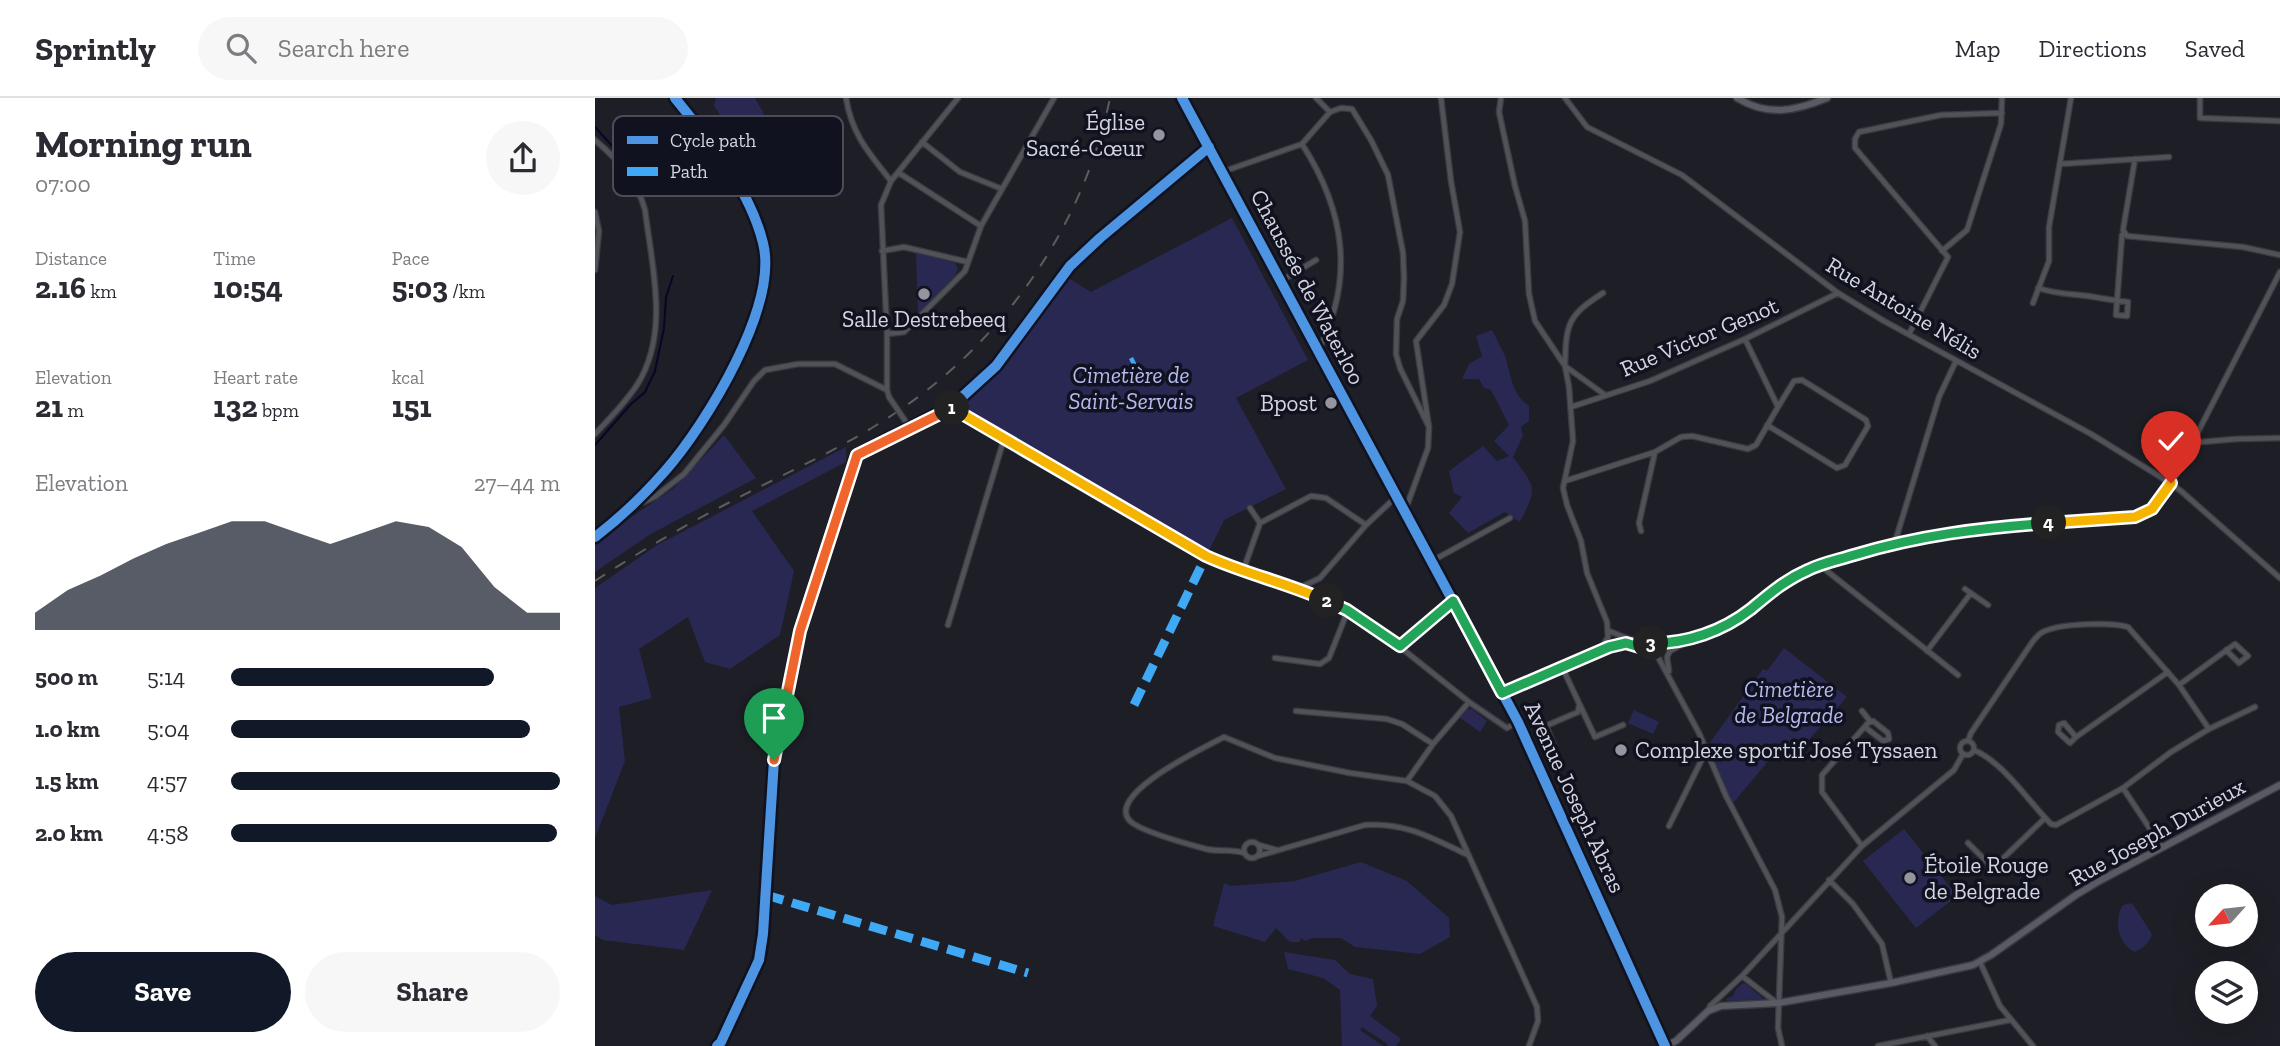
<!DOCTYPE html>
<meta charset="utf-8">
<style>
body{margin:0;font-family:"Zilla Slab",serif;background:#f7f7f7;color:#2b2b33;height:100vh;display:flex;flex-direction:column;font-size:26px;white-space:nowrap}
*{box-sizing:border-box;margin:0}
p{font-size:23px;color:#7c7c81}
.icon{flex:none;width:38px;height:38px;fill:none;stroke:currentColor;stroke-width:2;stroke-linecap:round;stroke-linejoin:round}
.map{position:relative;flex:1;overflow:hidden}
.drawer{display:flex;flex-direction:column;background:#fff;width:595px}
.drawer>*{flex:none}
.needle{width:46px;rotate:243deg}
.controls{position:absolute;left:1600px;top:786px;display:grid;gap:14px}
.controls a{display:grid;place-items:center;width:63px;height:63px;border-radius:50%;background:#fff;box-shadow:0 7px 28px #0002;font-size:35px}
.pin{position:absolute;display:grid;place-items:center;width:60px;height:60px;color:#fff;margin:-72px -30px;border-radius:50% 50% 50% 0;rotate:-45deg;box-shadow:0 0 7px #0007}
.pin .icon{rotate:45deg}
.km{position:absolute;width:35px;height:35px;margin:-18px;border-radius:50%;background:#222;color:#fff;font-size:19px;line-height:35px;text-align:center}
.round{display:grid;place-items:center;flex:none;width:74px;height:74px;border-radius:37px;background:#f7f7f7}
.headline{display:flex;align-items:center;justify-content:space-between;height:119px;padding:0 35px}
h1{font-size:38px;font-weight:700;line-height:52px}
.figures{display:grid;grid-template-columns:repeat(3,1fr);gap:10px;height:119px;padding:7px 35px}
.figures div{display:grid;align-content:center}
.figures b{font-size:30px;font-weight:700}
.figures small{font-size:19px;font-weight:400}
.figures p{font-size:19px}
.chart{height:196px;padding:14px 35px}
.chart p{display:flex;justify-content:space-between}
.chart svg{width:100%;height:126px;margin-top:7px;fill:#111827;opacity:.7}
.button{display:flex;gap:14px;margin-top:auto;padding:14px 35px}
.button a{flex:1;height:80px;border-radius:42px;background:#111827;color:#fff;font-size:28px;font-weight:700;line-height:80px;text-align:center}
.button a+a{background:#f7f7f7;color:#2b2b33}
ul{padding:0 35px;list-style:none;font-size:23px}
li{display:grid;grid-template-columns:112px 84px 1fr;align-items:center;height:52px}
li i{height:18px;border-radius:9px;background:#111827}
header{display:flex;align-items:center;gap:42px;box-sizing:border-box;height:98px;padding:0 35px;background:#fff;border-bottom:2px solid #e1e1e2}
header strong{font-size:33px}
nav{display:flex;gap:38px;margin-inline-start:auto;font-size:24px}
.search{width:490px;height:63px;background:#f7f7f7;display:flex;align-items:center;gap:18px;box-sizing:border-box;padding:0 24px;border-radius:38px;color:#7c7c81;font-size:26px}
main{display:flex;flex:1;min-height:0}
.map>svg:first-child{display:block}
.green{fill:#292853}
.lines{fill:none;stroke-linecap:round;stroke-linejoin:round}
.stream{stroke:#090428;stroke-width:2}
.street-casing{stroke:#393a41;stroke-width:7}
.secondary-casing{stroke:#393a41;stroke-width:9}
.primary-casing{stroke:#393a41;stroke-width:10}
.street{stroke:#515258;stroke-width:4.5}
.secondary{stroke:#595a63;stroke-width:6}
.primary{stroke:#575762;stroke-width:7}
.rail{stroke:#5c5c62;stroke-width:2;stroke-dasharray:12 12;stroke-linecap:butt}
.street-bridge-casing{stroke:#393a41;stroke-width:7;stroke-linecap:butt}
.street-bridge{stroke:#515258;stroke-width:4.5}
.quiet{stroke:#3fa9f5;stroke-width:9;stroke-dasharray:18 9;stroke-linecap:butt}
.cycleway-casing{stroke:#111220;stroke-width:15}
.cycleway{stroke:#4d94e3;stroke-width:10}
.split-1-casing{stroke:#fff;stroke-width:14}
.split-2-casing{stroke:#fff;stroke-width:14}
.split-3-casing{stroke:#fff;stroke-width:14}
.split-4-casing{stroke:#fff;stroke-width:14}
.split-5-casing{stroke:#fff;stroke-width:14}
.split-1{stroke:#f0652b;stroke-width:9}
.split-2{stroke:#f5b400;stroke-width:9}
.split-3{stroke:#22a559;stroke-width:9}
.split-4{stroke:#22a559;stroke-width:9}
.split-5{stroke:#f5b400;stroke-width:9}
.poi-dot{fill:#94959e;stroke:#111220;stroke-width:2.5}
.labels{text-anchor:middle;stroke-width:7;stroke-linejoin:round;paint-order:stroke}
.poi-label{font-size:23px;fill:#d4d5df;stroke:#111220;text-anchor:end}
.street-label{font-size:23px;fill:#d4d5df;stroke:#111220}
.park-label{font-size:23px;font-style:italic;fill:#b5baf1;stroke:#111220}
.key{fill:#111220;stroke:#4c4c59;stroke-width:2}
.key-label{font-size:19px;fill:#d4d5df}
</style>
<header>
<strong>Sprintly</strong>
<div class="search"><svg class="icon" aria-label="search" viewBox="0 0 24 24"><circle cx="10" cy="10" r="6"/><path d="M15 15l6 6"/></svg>Search here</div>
<nav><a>Map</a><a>Directions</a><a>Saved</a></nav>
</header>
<main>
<section class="drawer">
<div class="headline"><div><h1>Morning run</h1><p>07:00</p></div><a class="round"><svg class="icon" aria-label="share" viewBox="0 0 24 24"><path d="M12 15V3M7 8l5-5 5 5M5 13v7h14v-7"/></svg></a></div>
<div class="figures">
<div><p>Distance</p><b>2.16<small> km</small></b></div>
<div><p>Time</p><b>10:54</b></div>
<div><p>Pace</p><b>5:03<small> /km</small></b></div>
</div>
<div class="figures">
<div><p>Elevation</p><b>21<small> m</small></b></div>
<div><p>Heart rate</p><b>132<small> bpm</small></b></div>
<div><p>kcal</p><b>151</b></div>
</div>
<div class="chart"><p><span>Elevation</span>27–44 m</p>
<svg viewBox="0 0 160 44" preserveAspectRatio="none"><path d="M0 44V38L10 30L20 25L30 19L40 14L50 10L60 6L70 6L80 10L90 14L100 10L110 6L120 8L130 15L140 29L150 38L160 38V44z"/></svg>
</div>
<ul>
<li><b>500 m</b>5:14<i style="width:80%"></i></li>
<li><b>1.0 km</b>5:04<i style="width:91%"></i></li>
<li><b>1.5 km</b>4:57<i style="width:100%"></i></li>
<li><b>2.0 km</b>4:58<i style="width:99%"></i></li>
</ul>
<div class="button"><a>Save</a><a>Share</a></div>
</section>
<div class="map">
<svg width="1685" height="948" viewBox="0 0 1685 948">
<rect width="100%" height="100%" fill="#1e1e26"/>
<path class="green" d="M121,0H160L196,64L201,96L174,89L119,8Z
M637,120L713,262L641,300L691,391L629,422L613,455L366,313L364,309L431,238L472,179L496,194Z
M321,155L360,165L363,171L360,178L323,216Z
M897,232C901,240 906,249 910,258C916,276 916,295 934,308V323L926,329L928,338L918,359C941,391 943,388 925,424L910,414L873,435L854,415L867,399L859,395L854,373L888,348L902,363L914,358L899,343L914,327L896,292L889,290L884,281H867L874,266L887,258L881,238Z
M129,337L161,380L54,437L0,474V444L79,390Z
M251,349V364L157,413L199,473L185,537L135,571L110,564L93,519L44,551L57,600L24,609L30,663L0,740V490L62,447Z
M1189,550L1252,599L1203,654L1190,643L1139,704L1135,701L1115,651L1116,643L1168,571L1172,573Z
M877,611L892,623L885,634L864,619L870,612Z
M1039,612L1064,624L1058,636L1033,625Z
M1309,731L1362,798L1321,830L1268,763Z
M766,764L812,783L854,820L855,839L825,856L760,849L746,840H717L711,843L705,840V844H695L681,830L670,844L618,828L629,785L636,788L700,783Z
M117,792L89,852L8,842L0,837V798L17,807Z
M1537,805L1557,836C1555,845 1547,851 1539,854C1523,845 1518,822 1528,807Z
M689,854L740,862L755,876L778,881L782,908L775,918L806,941L801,948H793L791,945L767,929L765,932L788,948H747L745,892L728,880L693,871Z
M1148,885L1151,886L1169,901L1133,903L1131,901L1138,898L1141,891Z"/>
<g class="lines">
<path class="stream" d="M0,29L35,68L47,76
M0,347L35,307L50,294L60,273L69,230L71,199L78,178"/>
<g class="street-casing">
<path id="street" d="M251,0C257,37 274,55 296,83L286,107L292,236V291
M721,0L735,14
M906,0L904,14L920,88L930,123L934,196L940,223L970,268L974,289L978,343L968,390L972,407L986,443L992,475L1012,524L1013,539L1006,551
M970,0L992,29L1087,77L1243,195L1289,223L1496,336L1564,378L1586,393L1685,480
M1605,0V20L1685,23
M0,42C23,62 42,82 50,112C57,169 75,235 42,287C30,305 15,320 0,336
M327,44L365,74L407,91
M707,46C750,113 760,181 723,253
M1465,66L1574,59
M627,74L707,46L735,14L746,10L757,11L776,42L793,77L808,155L809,180L808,203L802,221L801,256L805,270L834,329
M304,75L386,128
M296,83L363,0
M0,114L4,133L0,172
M1530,135L1532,138L1648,149L1685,157
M287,153L309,149L373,164
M1347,153L1372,132L1406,26L1407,0
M686,183L721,162
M1443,190C1460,196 1476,196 1493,198C1507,200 1520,203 1533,204L1532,218L1521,217L1527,137L1530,135L1528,132L1540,61
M1008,195C972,218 971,226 970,268L1010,297
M1438,205L1454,163V129L1476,0
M292,236L309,234L370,173L386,128L459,0
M1314,236L1353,159L1260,50V41L1264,34L1346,17L1407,15
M356,309L611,458L648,473L704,490L725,480L771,427L801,399
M976,309L1055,283L1150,241L1243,195
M1172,327L1242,370L1250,367L1273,328L1271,322L1207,282L1199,283L1183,309
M1599,341L1606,344L1641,341L1685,340
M970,383L1060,354L1086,339L1097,338L1153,351L1161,347L1183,309L1150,241
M41,405L49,404L61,398L89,376L129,327L159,283L170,272L203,266H240L292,292L294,299
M655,410L665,425
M810,413L833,350L834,329L821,243L849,207L857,186L865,134L856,83L846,0
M1046,433L1044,425L1060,354
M1300,444L1344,299L1361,263
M837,463L915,420
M1229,466L1232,473L1363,577
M648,473L665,425L716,398L731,400L771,427
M705,490L753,512L780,529L874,604L912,630L923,624
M1370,491L1393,507
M353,527L409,341
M1014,533L1034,541L1066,546L1096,542L1136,524L1154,513L1189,484L1214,471L1300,445L1339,436L1412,428L1518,422L1540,419L1557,411L1581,377L1685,174
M805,548L858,503
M1332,553L1376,495
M680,560L725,566L734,560L753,512
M967,569L1000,639L1028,627
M1074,573L1072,559L1075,553L1092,544
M1584,587L1640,546L1653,558L1644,565L1631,552
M908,595L1014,549L1031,545L1039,547L1063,559L1104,635L1131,698L1180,792L1187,819L1183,930L1187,948
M701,613L792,621L807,626L838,646
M1267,613L1275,623
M1469,625L1481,639L1475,645L1463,634L1464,627Z
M1481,639L1573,574
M1365 650a7 7 0 1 1 14 0a7 7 0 1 1-14 0Z
M1373,643L1376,635L1438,543C1441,540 1443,537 1446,535C1462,525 1516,524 1533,529L1584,587L1614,631
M958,645L952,630L953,627L983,614L984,608
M1379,652C1409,665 1433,703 1456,726L1461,727L1528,690L1576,654L1614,631L1660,609
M812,683L838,646L874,604
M1528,690L1567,749
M1074,728L1112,651
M649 752a8 8 0 1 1 16 0a8 8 0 1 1-16 0Z
M1373,745L1398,770L1450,720
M664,747L682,752
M1267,748L1227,694V677L1273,625L1278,623L1293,635L1294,641L1288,643L1270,629
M649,755C636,751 624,754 611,751C596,747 545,733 535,723C509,696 613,648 629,639L680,660L755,675L812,683L840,698L856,718L942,909L943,923L934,948
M663,758L770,727C810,724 837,740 873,757
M1234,782L1258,806L1287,846L1296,885
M1385,864L1405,908L1438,948
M1147,878L1182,905
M1113,913L1115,908L1147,878L1267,748L1359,672L1368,656
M1332,938L1340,948
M122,948L126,944L164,862L168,836L179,662L205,533L262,357L356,309L401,268L475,168L505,140L614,49
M1283,948L1415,922"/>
</g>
<g class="secondary-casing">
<path id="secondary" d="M1142,0C1173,19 1200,13 1232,0
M0,439C25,420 49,397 70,373C111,326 184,208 168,145C155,91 114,42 80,0
M1070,948L1081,943L1113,913L1126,908L1183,905L1296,885L1378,867L1396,857L1481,797L1506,782L1685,687"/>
</g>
<g class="primary-casing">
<path id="primary" d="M587,0L923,624L1071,948"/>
</g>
<use href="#street" class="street"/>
<use href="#secondary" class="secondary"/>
<use href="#primary" class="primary"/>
<path class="rail" d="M0,483C44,454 90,427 137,403C188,376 242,353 291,321C404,250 488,131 515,0"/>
<g class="street-bridge-casing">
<path id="street-bridge" d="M294,299L311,324"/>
</g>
<use href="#street-bridge" class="street-bridge"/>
<path class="quiet" d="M536,265L540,263
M539,607L611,458
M171,797L433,875"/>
<g class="cycleway-casing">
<path id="cycleway" d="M587,0L923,624L1070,948
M0,439C25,420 49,397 70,373C111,326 184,208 168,145C155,91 114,42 80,0
M122,948L126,944L164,862L168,836L179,662L205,533L262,357L356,309L401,268L475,168L505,140L614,49"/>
</g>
<use href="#cycleway" class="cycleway"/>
</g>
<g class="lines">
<g class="split-1-casing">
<path id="split-1" d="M179,662L205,533L262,357L357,310"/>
</g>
<g class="split-2-casing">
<path id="split-2" d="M357,310L611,458C650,476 693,485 732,503"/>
</g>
<g class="split-3-casing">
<path id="split-3" d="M732,503L752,512L805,548L858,503L907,595L1014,549L1031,545L1051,551L1052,547L1056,545"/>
</g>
<g class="split-4-casing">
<path id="split-4" d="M1056,545C1091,546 1128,533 1156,511C1174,496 1190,482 1213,472C1227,465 1243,462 1259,457C1325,437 1385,430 1454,425"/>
</g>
<g class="split-5-casing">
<path id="split-5" d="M1454,425L1540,419L1557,411L1576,385"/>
</g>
<use href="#split-1" class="split-1"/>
<use href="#split-2" class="split-2"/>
<use href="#split-3" class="split-3"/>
<use href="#split-4" class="split-4"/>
<use href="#split-5" class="split-5"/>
</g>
<g class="poi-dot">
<circle cx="564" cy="37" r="7"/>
<circle cx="329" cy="196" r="7"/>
<circle cx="736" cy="305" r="7"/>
<circle cx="1026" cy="652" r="7"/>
<circle cx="1315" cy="780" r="7"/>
</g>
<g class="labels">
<g class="poi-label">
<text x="550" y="32">Église<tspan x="550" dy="26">Sacré-Cœur</tspan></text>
<text x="329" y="229" text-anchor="middle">Salle Destrebeeq</text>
<text x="722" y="313">Bpost</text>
<text x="1040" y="660" text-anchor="start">Complexe sportif José Tyssaen</text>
<text x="1329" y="775" text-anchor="start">Étoile Rouge<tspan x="1329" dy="26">de Belgrade</tspan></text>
</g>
<g class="street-label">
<text transform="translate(713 189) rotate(62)" y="8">Chaussée de Waterloo</text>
<text transform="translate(1309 210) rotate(31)" y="8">Rue Antoine Nélis</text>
<text transform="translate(1104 239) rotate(-23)" y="8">Rue Victor Genot</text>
<text transform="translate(980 699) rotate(65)" y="8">Avenue Joseph Abras</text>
<text transform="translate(1562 734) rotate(-29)" y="8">Rue Joseph Durieux</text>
</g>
<g class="park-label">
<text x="536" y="285">Cimetière de<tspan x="536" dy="26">Saint-Servais</tspan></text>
<text x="1194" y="599">Cimetière<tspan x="1194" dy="26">de Belgrade</tspan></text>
</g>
</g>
<rect x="18" y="18" width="230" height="80" rx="10" class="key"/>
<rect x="32" y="38" width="31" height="8" fill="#4d94e3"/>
<rect x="32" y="69" width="31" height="9" fill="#3fa9f5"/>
<g class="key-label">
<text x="75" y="49">Cycle path</text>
<text x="75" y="80">Path</text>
</g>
</svg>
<div class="controls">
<a><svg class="needle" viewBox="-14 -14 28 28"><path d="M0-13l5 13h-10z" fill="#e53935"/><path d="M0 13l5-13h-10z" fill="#7c7c81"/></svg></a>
<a><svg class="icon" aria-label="layers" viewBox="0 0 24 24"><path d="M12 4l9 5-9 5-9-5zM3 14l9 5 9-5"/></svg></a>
</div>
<div class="pin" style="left:179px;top:662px;background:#1e9e55"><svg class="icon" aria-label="arrive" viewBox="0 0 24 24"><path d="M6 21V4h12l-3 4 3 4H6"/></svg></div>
<div class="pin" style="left:1576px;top:385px;background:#d93025"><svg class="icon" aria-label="check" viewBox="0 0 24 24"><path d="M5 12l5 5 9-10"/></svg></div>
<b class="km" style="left:357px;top:310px">1</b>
<b class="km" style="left:732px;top:503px">2</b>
<b class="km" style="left:1056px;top:545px">3</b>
<b class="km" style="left:1454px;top:425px">4</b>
</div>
</main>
